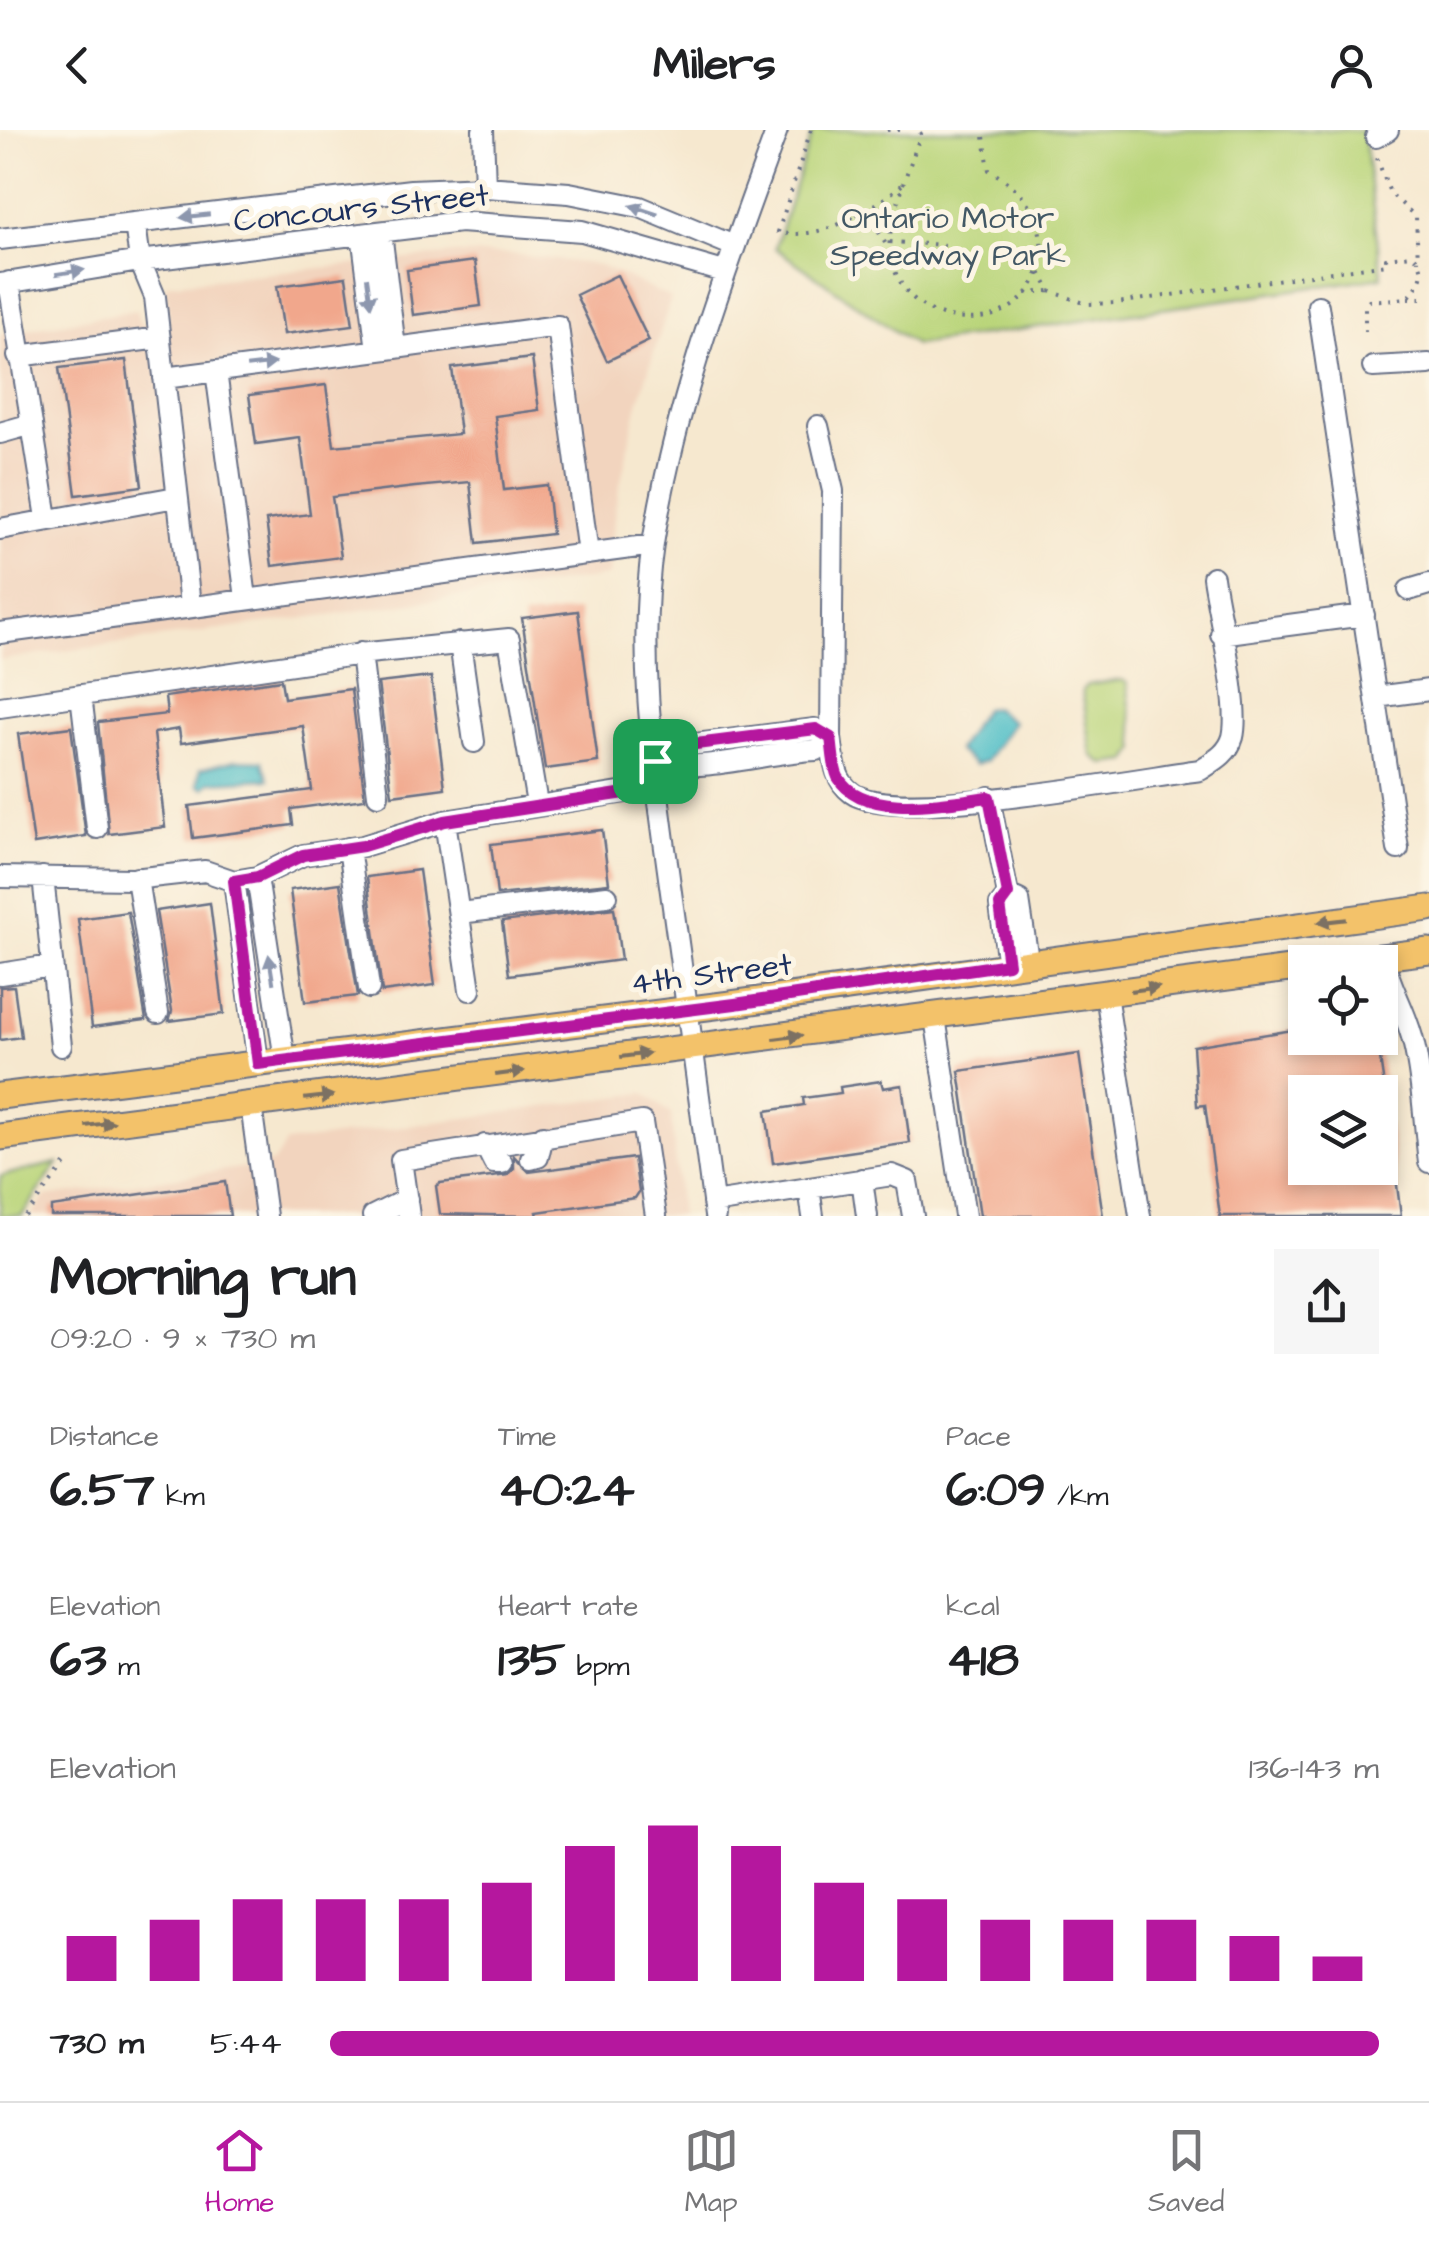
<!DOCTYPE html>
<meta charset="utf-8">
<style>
body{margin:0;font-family:"Architects Daughter",sans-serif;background:#f6f6f6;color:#202124;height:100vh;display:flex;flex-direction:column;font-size:38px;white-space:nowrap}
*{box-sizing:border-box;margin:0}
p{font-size:32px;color:#757577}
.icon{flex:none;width:55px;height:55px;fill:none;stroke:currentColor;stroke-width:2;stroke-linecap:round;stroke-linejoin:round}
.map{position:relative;height:1086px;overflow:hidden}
.drawer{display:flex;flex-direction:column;background:#fff;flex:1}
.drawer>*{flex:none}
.tools{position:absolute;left:1288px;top:815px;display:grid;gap:20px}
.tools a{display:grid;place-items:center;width:110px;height:110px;border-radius:0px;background:#fff;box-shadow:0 5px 15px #0003;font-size:50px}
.pin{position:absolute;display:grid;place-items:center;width:85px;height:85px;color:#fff;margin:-42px;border-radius:20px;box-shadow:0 5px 15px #0006}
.round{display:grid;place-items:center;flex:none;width:105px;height:105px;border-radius:0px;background:#f6f6f6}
.overview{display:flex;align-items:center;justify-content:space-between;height:170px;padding:0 50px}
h1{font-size:55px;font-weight:800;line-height:75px}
.stats{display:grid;grid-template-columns:repeat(3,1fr);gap:15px;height:170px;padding:10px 50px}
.stats div{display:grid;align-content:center}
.stats b{font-size:50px;font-weight:800}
.stats small{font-size:28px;font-weight:400}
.stats p{font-size:28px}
.chart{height:280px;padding:20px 50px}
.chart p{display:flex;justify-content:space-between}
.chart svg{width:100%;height:180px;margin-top:10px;stroke:#b5179e;stroke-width:6}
ul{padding:0 50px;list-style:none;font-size:32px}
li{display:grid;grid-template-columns:160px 120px 1fr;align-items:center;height:75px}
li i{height:25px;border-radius:12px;background:#b5179e}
header{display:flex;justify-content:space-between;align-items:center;height:130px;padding:0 50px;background:#fff;font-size:45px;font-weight:800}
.menu{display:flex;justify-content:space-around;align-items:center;height:140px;border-top:2px solid #e0e0e0;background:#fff;font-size:28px;color:#757577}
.menu a{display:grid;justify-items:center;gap:5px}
.menu .selected{color:#b5179e}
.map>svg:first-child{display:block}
.built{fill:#f2d4be}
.green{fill:#bad57a;stroke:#6a826c;stroke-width:2.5}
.water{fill:#51bfc8;stroke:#367793;stroke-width:2.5}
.building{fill:#f1a78c}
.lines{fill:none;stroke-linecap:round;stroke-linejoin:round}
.minor-casing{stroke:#687086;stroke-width:24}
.major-casing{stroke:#687086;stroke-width:29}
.path{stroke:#687086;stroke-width:4;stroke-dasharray:2.5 8;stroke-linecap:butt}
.minor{stroke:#fff;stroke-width:20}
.major{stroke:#f3c26a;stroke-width:25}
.oneway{fill:#8d97ae}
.oneway2{fill:#7c7163}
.route-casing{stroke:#fff;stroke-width:20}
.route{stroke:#b5179e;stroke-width:12}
.labels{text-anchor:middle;stroke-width:10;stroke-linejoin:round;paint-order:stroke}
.street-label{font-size:32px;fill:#1b2f5e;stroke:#fcf5e5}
.park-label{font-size:32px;fill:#435865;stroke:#fcf5e5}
</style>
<header><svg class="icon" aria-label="back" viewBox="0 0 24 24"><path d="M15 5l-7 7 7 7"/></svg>Milers<svg class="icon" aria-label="person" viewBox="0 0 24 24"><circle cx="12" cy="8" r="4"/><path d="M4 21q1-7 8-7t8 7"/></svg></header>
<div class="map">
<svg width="1429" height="1086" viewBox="0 0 1429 1086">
<rect width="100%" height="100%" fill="#fcf5e5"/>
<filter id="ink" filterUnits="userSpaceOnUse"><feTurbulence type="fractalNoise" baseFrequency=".01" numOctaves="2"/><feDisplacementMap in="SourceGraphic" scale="20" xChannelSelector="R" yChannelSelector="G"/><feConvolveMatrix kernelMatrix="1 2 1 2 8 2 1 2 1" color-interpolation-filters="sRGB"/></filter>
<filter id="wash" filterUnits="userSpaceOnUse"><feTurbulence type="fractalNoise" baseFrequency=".0048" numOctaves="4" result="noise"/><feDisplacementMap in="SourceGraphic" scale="40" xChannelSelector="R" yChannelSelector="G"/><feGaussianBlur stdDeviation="2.25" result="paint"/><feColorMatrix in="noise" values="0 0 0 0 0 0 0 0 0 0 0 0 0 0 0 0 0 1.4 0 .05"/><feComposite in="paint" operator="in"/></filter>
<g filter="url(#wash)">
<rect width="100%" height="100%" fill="#f6e8cf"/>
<path class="built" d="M456,124H511L599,135L671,168L637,277L615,378L609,446L0,530V204L136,180L140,194L169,190L166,154Z
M644,963L671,984L680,1086H31L45,1067L273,1033L286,1013Z"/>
<path class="green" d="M813,0H1363L1382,147L915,215L775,118Z
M1122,550L1127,553L1136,620L1128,631L1103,634L1092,625L1082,560L1087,555Z
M58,1033L22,1086H0V1046Z"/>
<path class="water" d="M994,578L1013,592L986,631L975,635L957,620L984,579Z
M236,630L262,631L269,649L210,652L205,658L198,655L200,639Z"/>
<g id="blocks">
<path class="building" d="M475,131L481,176L413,185L407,140Z
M617,145L649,211L607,231L576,165Z
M346,147L353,195L284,204L277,156Z
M532,228L539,280L495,286L504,360L547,355L552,404L477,413L470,352L415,357L332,367L341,427L272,436L266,390L310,384L300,308L256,314L249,265L326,255L334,316L460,304L452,238Z
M126,230L142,356L76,365L59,238Z
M578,481L598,632L545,639L522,488Z
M431,547L445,658L392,665L378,553Z
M281,550L284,568L351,559L365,669L291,679L293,695L193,708L189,676L312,660L303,596L181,613L179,599L154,603L165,697L109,704L98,592L167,584L165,567Z
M71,597L86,706L34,714L18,604Z
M602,700L609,753L497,765L491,714Z
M419,740L435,855L382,862L367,747Z
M340,753L358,866L305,872L290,760Z
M210,773L224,884L169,891L172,881L156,781Z
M614,778L621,830L509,845L502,792Z
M128,782L146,890L92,897L78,789Z
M14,856L21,907L0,910V857Z
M1305,898V908H1377L1385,962H1305V1038H1380V995L1389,994L1401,1086H1220L1205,975L1197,976L1193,916Z
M1079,924L1103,1086H980L959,941Z
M881,951L883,958L902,955L910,1013L773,1033L766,981L804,975L803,968L841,963L840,957Z
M514,1026L529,1042L634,1028L639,1062L635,1068L537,1082L538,1086L440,1084L436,1056L440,1053L508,1045L514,1039Z
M225,1052L230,1086H51V1077Z"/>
</g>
</g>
<g filter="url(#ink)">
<use href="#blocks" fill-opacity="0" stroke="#687086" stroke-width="2.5"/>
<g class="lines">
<g class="minor-casing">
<path id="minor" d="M483,0L485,57
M1376,7L1388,0
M135,93L140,131L155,167L190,475
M362,104L377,220
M0,109L411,60L485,57L569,63L640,77L734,116
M9,152L47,388
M0,154L140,131L460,92L582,101L724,142
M1318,176L1398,719
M395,218L558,196L588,424
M18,226L160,208
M1373,237L1429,234
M216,241L246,468
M164,248L395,218L381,102
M818,296L833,361L831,608C834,629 834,650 852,663C894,694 1139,648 1200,640C1214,631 1228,624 1233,607C1241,574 1218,484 1213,447
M0,303L32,294
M0,399L176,367
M1409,460L1429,454
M0,503L653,415
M1221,504L1364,485
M460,513L474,612
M361,523L378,665
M81,565L97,698
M1376,567L1429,560
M0,577L368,523L509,509L537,674
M815,599L831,608L817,620C768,621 700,645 655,631L672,617Z
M989,667L1008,765L1019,770L1028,830
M445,691L470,860
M349,718L369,858
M0,747L133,749L205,741L234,751L257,747L303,725L363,716L445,691L657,657
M43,747L61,916
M257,747L285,930
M137,748L158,883
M234,751L258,933
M1008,765L1000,775L1008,833
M459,783L607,766
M1383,827C1390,859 1407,882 1414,915C1423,952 1424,993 1429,1032
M0,844L51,836
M1106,864L1140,1086
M935,887L965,1086
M251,975L266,1086
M485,1015L494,1033H502
M531,1029L538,1027L543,1006
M862,1049L867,1086
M809,1058L813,1086
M713,1073L892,1045L907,1051L913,1086
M373,1086L407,1069
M409,1086L401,1030L642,992L656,1086
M715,1086C700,976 686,865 670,755C655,643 636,527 653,414C675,271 728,135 777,0"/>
</g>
<g class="major-casing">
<path id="major" d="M1341,832L1429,821
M0,966L731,874L1429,778
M0,1007L1305,837"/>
</g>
<path class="path" d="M811,0L778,102C821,112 870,81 903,54C899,75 887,100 890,121C903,219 1052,207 1041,110C1037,76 1018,57 989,40L983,0
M887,0H905
M1377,28L1390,63L1416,87L1418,131
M903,54L921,4L918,0
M851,88L877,99L888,118
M890,112L947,115
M1050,161L1087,174L1117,173L1387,134L1386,128L1413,125C1429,141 1420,154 1408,168L1369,171L1365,176V202
M1026,163L1050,161L1040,142
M1408,168H1429
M25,1086L70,1028"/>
<use href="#minor" class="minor"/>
<use href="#major" class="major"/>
</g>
<defs><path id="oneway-solid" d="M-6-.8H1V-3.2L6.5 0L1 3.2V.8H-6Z" transform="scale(2.5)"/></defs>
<g class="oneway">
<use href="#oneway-solid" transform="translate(644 80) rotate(-162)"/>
<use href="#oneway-solid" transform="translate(195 86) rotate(173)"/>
<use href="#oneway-solid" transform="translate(70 142) rotate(-9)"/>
<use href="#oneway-solid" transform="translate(369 162) rotate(82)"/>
<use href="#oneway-solid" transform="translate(261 235) rotate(-7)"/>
<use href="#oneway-solid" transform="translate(271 839) rotate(-99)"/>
</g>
<g class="oneway2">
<use href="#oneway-solid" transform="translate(1332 791) rotate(173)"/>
<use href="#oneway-solid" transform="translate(1145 859) rotate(-8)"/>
<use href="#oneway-solid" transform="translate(788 907) rotate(-8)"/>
<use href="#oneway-solid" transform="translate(635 925) rotate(-8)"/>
<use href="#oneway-solid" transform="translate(510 943) rotate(-8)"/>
<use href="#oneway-solid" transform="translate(319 967) rotate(-7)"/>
<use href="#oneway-solid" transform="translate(100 994) rotate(-8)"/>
</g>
</g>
<g class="lines" filter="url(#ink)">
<g class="route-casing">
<path id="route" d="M816,599L831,608C833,620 833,637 838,647C862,690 949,672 989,667L1008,764L1000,775L1008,834L735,874L258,934L234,751L258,747L303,725L363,716L445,691L657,658L655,631L672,617Z"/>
</g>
<use href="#route" class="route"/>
</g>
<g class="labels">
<g class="street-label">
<text transform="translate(361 77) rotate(-6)" y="11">Concours Street</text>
<text transform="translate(711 843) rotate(-7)" y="11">4th Street</text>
</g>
<g class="park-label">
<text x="948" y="98">Ontario Motor<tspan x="948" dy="37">Speedway Park</tspan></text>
</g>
</g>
</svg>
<div class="tools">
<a><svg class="icon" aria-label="locate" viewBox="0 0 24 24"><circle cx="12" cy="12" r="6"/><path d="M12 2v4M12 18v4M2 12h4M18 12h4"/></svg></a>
<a><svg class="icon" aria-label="layers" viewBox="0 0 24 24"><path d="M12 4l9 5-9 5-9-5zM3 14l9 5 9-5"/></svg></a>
</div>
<div class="pin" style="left:655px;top:631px;background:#1e9e55"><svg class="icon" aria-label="arrive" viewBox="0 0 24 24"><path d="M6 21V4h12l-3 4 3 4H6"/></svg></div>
</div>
<section class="drawer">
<div class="overview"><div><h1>Morning run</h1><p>09:20 · 9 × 730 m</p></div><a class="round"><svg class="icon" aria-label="share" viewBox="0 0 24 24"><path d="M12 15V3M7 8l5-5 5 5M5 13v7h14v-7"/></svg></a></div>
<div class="stats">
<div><p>Distance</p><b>6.57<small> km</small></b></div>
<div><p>Time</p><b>40:24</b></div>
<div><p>Pace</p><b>6:09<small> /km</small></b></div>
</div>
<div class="stats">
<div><p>Elevation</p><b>63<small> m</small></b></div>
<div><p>Heart rate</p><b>135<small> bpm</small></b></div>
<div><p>kcal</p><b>418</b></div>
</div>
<div class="chart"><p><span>Elevation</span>136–143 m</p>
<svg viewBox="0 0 160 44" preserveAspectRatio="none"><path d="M5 44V33M15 44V29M25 44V24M35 44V24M45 44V24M55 44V20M65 44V11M75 44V6M85 44V11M95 44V20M105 44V24M115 44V29M125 44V29M135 44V29M145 44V33M155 44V38"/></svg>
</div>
<ul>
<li><b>730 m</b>5:44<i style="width:100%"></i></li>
</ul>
</section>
<nav class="menu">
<a class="selected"><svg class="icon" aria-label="home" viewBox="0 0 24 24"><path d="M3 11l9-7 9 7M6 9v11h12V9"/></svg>Home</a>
<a><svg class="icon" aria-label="map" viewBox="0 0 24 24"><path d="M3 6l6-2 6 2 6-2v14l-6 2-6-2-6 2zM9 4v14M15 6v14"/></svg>Map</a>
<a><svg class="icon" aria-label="saved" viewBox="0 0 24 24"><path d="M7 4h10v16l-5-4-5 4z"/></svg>Saved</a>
</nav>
